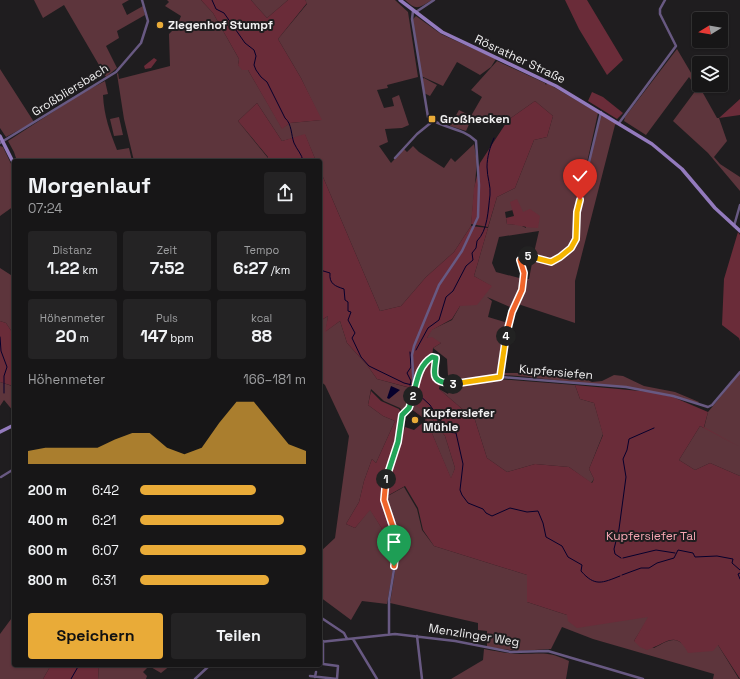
<!DOCTYPE html>
<html lang="de">
<meta charset="utf-8">
<style>
body{margin:0;font-family:"Space Grotesk",sans-serif;background:#242324;color:#f1f3f6;height:100vh;display:flex;flex-direction:column;font-size:15px;white-space:nowrap}
*{box-sizing:border-box;margin:0}
p{font-size:13px;color:#9e9fa1}
.icon{flex:none;width:22px;height:22px;fill:none;stroke:currentColor;stroke-width:2;stroke-linecap:round;stroke-linejoin:round}
.map{position:relative;flex:1;overflow:hidden}
.side{position:absolute;left:12px;top:159px;width:310px;height:508px;display:flex;flex-direction:column;background:#171617;border-radius:4px;box-shadow:0 1px 3px #0004,0 0 0 1px #363536}
.side>*{flex:none}
.needle{width:26px;rotate:259deg}
.buttons{position:absolute;left:692px;top:12px;display:grid;gap:8px}
.buttons a{display:grid;place-items:center;width:36px;height:36px;border-radius:4px;background:#171617;box-shadow:0 1px 3px #0004,0 0 0 1px #363536;font-size:20px}
.pin{position:absolute;display:grid;place-items:center;width:34px;height:34px;color:#fff;margin:-41px -17px;border-radius:50% 50% 50% 0;rotate:-45deg;box-shadow:0 0 4px #0007}
.pin .icon{rotate:45deg}
.km{position:absolute;width:20px;height:20px;margin:-10px;border-radius:50%;background:#222;color:#fff;font-size:11px;line-height:20px;text-align:center}
.round{display:grid;place-items:center;flex:none;width:42px;height:42px;border-radius:4px;background:#242324}
.summary{display:flex;align-items:center;justify-content:space-between;height:68px;padding:0 16px}
h1{font-size:22px;font-weight:700;line-height:30px}
.metrics{display:grid;grid-template-columns:repeat(3,1fr);gap:6px;height:68px;padding:4px 16px}
.metrics div{display:grid;align-content:center;border-radius:4px;background:#242324;text-align:center}
.metrics b{font-size:17px;font-weight:700}
.metrics small{font-size:11px;font-weight:400}
.metrics p{font-size:11px}
.chart{height:112px;padding:8px 16px}
.chart p{display:flex;justify-content:space-between}
.chart svg{width:100%;height:72px;margin-top:4px;fill:#e9ab38;opacity:.7}
.primary-button{display:flex;gap:8px;margin-top:auto;padding:8px 16px}
.primary-button a{flex:1;height:46px;border-radius:4px;background:#e9ab38;color:#111;font-size:16px;font-weight:700;line-height:46px;text-align:center}
.primary-button a+a{background:#242324;color:#f1f3f6}
ul{padding:0 16px;list-style:none;font-size:13px}
li{display:grid;grid-template-columns:64px 48px 1fr;align-items:center;height:30px}
li i{height:10px;border-radius:5px;background:#e9ab38}
.map>svg:first-child{display:block}
.green{fill:#5d353c;fill-rule:evenodd}
.forest{fill:#6a2c39;fill-rule:evenodd}
.water{fill:#06002c}
.lines{fill:none;stroke-linecap:round;stroke-linejoin:round}
.stream{stroke:#06002c;stroke-width:1}
.street{stroke:#685982;stroke-width:2.5}
.secondary{stroke:#937abd;stroke-width:3.5}
.split-1-casing{stroke:#fff;stroke-width:8}
.split-2-casing{stroke:#fff;stroke-width:8}
.split-3-casing{stroke:#fff;stroke-width:8}
.split-4-casing{stroke:#fff;stroke-width:8}
.split-5-casing{stroke:#fff;stroke-width:8}
.split-6-casing{stroke:#fff;stroke-width:8}
.split-1{stroke:#f0652b;stroke-width:5}
.split-2{stroke:#22a559;stroke-width:5}
.split-3{stroke:#22a559;stroke-width:5}
.split-4{stroke:#f5b400;stroke-width:5}
.split-5{stroke:#f0652b;stroke-width:5}
.split-6{stroke:#f5b400;stroke-width:5}
.poi-dot{fill:#e9ab38;stroke:#1f1d1f;stroke-width:1.5}
.labels{text-anchor:middle;stroke-width:4;stroke-linejoin:round;paint-order:stroke}
.poi-label{font-size:12px;font-weight:bold;fill:#f1f0f1;stroke:#1f1d1f;text-anchor:start}
.street-label{font-size:12px;fill:#f1f0f1;stroke:#1f1d1f}
.park-label{font-size:12px;fill:#f7a7b3;stroke:#1f1d1f}
</style>
<div class="map">
<svg width="740" height="679" viewBox="0 0 740 679">
<rect width="100%" height="100%" fill="#1f1d1f"/>
<path class="green" d="M34,0H129L122,4L127,15L143,6L145,15L117,31L119,38L106,46L117,68L106,77L64,5L43,18Z
M167,0H201L213,13L239,59L238,65L248,70L282,128L290,123L321,120L301,78L278,39L307,4L305,0H395L408,12L418,77L387,85L388,88L377,90L384,108L394,106L392,98L399,95L409,125L402,128L385,129L388,142L379,146L391,163L404,149L407,152L413,146L419,152L444,168L451,158L455,162L474,144L477,162L471,226L454,252L426,277L401,306L380,311L320,170V161H316L305,135L282,141L257,103L238,121L268,158L267,161H134L124,119L117,74L118,73L119,79L170,66L169,34L177,26L181,16L165,6L169,2Z
M251,0H288L267,18Z
M405,0H432C418,8 417,11 405,0Z
M416,16L441,34L496,59L491,67L480,75L457,62L443,86L421,76L412,20Z
M677,49L697,83L694,84L689,77L646,135L624,121L625,117Z
M497,61L545,83L546,85L547,83L598,113L576,212L573,245L550,261L533,257L539,231L499,237L492,263L496,272L523,279L521,294L512,308L487,297L492,301L488,317L508,323L498,379L575,385L580,399L594,403L603,434L589,469L594,479L591,483L569,467L535,464L507,472L487,458L475,420L439,389L448,394L451,388L448,376L447,359L433,348L441,343L427,338L431,330L452,320L460,306L491,286L474,276L497,197L515,188L534,140L547,137L553,116L535,101L508,120H471L466,131L450,126L459,110L471,116L482,97L471,90ZM512,207L523,213L526,228L520,225L507,224L505,212L513,210Z
M0,69L34,122L6,137L0,128Z
M424,78L437,85L430,96L424,93L422,79Z
M105,81L108,94L103,95C104,116 110,132 117,150L129,148L132,161H17L14,152L8,141L82,93Z
M699,86L717,118H719L727,141L714,157L720,164L740,177V191L708,153L673,121Z
M601,114L617,123L615,125L575,281V323L518,304L523,295L525,279H529L533,258L553,262L575,246L577,237V218L581,196Z
M119,117L123,135L114,136L110,119Z
M0,146L3,147L14,170V206L0,216Z
M0,268L14,277V335L6,323L0,321Z
M328,316L326,331L340,321L347,343L367,365L377,379L414,389L409,405L403,412L400,408L384,401L371,389L368,405L383,416L395,421L376,463L372,459L364,481L359,502L346,524L355,528L370,509L384,532L394,533L397,546L387,604L362,601L351,620L320,597V552L335,538L349,436L325,385L320,381V321Z
M502,373H534L572,380L583,378L592,382L602,381L614,375L623,376L644,386L675,392L699,402L698,403C655,389 617,386 572,382C549,380 526,376 502,375Z
M740,373V476L710,463L695,470L679,460L700,426L704,428L708,412Z
M0,382L12,386L14,384V412L4,400L0,406Z
M414,403L431,417L445,436L455,468L451,479L426,419L410,408Z
M404,487L417,509L422,530L434,546L527,575V602L567,615L649,617L634,641L654,648C666,642 674,635 684,645H718L739,679H713L714,674L593,639L562,627L551,649L518,651L487,647V631L478,630V623L390,603L399,546L386,497Z
M14,615V665H51L43,679H0V634Z
M484,649C496,651 508,654 521,654C543,654 547,651 569,661L566,679H451L483,660Z
M99,665H171L161,673L149,666L143,672L147,676L146,679H98Z"/>
<path class="forest" d="M201,0H251L267,18L288,0H305L307,3L278,39L301,78L322,120L290,123L282,129L248,70H242L238,65L239,59L213,13Z
M565,0H587L623,60L607,75L579,29Z
M154,58L157,60L151,68L145,69L144,66Z
M592,92L603,97L623,113L617,119L588,101Z
M740,99V115L719,118Z
M535,101L553,116L547,137L534,140L515,188L497,197L488,227L471,224L474,188L480,163L508,120Z
M257,103L282,141L305,134L316,161H267L268,157L238,121Z
M320,170L380,311L401,306L426,277L454,252L471,226L488,228L474,276L492,286L477,305L460,306L452,319L432,330L427,338L432,337L441,343L433,348C432,362 428,372 440,383L439,389L475,420L487,458L507,472L535,464L569,467L592,483L594,479L589,469L603,435L594,403L580,399L575,385L651,392L673,397L708,412L704,427L740,447L700,426L679,460L695,470L710,463L740,476V679L718,645L713,651L688,653C676,629 666,644 647,650L640,647L634,641L648,617L577,628L568,621L567,615L527,602V575L434,546L423,530L418,508L405,486L387,496L390,474L405,427L414,430L426,420L410,408L415,389L377,379L367,365L347,343L340,321L325,332L328,316L320,321ZM414,404L431,417L445,436L455,468L451,478L426,419L411,408Z
M517,199L523,212L530,209L540,216L538,228C527,228 518,225 507,224L506,218L514,216L510,202Z
M738,232L740,235V341L739,338L722,325L724,279Z
M0,321L6,323L14,335L13,386L0,382Z
M371,391L381,401L399,409L401,413L395,447L384,481L382,493L385,511L394,533L384,532L370,510L355,528L346,524L359,502L364,481L372,459L376,463L395,421L383,416L368,405Z
M51,665H99L98,679H43Z"/>
<path class="water" d="M391,386L400,390L389,399L387,398Z"/>
<g class="lines">
<path class="stream" d="M212,0L216,9L224,13L245,43L254,50L256,56L254,65L256,70L261,77L267,82L285,118C292,124 291,135 294,143C297,150 302,154 303,161
M320,270L330,273C329,284 335,286 344,289L345,300L348,302V311L351,312L348,320L355,333L352,338L361,357L369,366L404,383L412,385
M0,337L1,351L7,367L4,376V393
M416,350L428,328L439,320L446,297L453,291L466,266L473,260L472,253L476,248L477,241C488,230 488,210 490,195C491,186 487,177 487,167C487,157 490,147 494,138
M410,385L411,381L407,373L411,367L410,352
M417,393L430,405L448,432L456,433L463,464L460,490L462,495L468,503L483,509L486,513L492,516L510,508L527,512L538,511L543,523L546,537L562,546L568,557L582,565L581,571C595,587 602,583 620,576
M621,558L615,554L614,549L619,529L626,477L623,459L627,450L629,439L654,428
M623,558L656,550L675,553
M740,573L738,574L740,579
M622,575L641,568H649L657,563L674,558L678,550L693,553L695,557L717,556L733,559L732,563L740,570
M71,679L79,665"/>
<path class="street" d="M416,12L434,0
M619,123L676,46L660,14V9L665,0
M0,143L116,72L141,43L148,21L142,0
M395,158L417,134L433,121
M734,226L740,205
M500,377L503,345L511,314L523,290L524,273L521,265V258C537,249 552,276 575,244L577,212L601,112
M415,384L423,365L434,357L435,359L434,375L439,381L452,384L502,377L626,387L673,396L708,407L712,405L740,372
M1,477L14,469
M320,617L344,633L347,639
M389,634V600L398,545L394,530L387,510L384,493L385,482L398,442L401,417L409,408L414,391L412,355L414,346L439,285L462,251L478,217L479,185L476,141C462,127 442,129 428,117L412,19L413,11
M417,636L422,679
M353,639L377,679
M320,642L395,634L455,641L511,652L548,651L643,679
M310,676L337,679L338,666L323,664V641
M315,677L316,672
M195,679L210,665"/>
<path class="secondary" d="M400,0L442,32L556,86L652,144L682,169L715,208L740,231
M0,136L14,164
M0,432L14,425"/>
</g>
<g class="lines">
<g class="split-1-casing">
<path id="split-1" d="M386,479L384,500L397,539L394,566"/>
</g>
<g class="split-2-casing">
<path id="split-2" d="M386,479L398,442L402,415L409,408L413,396"/>
</g>
<g class="split-3-casing">
<path id="split-3" d="M413,396C417,382 418,366 432,357L436,358C434,375 430,382 453,384"/>
</g>
<g class="split-4-casing">
<path id="split-4" d="M453,384L500,377L506,336"/>
</g>
<g class="split-5-casing">
<path id="split-5" d="M506,336L512,312L522,290L524,273L520,260L524,256H528"/>
</g>
<g class="split-6-casing">
<path id="split-6" d="M528,256L551,262L560,257L571,248L576,239L577,212L580,200"/>
</g>
<use href="#split-1" class="split-1"/>
<use href="#split-2" class="split-2"/>
<use href="#split-3" class="split-3"/>
<use href="#split-4" class="split-4"/>
<use href="#split-5" class="split-5"/>
<use href="#split-6" class="split-6"/>
</g>
<g class="poi-dot">
<circle cx="160" cy="25" r="4"/>
<rect x="428" y="115" width="8" height="8" rx="2"/>
<circle cx="415" cy="420" r="4"/>
</g>
<g class="labels">
<g class="poi-label">
<text x="168" y="29">Ziegenhof Stumpf</text>
<text x="440" y="123">Großhecken</text>
<text x="423" y="417">Kupfersiefer<tspan x="423" dy="14">Mühle</tspan></text>
</g>
<g class="street-label">
<text transform="translate(520 59) rotate(25)" y="4">Rösrather Straße</text>
<text transform="translate(70 90) rotate(-32)" y="4">Großbliersbach</text>
<text transform="translate(556 372) rotate(5)" y="4">Kupfersiefen</text>
<text transform="translate(474 635) rotate(9)" y="4">Menzlinger Weg</text>
</g>
<g class="park-label">
<text x="651" y="540">Kupfersiefer Tal</text>
</g>
</g>
</svg>
<div class="buttons">
<a><svg class="needle" viewBox="-14 -14 28 28"><path d="M0-13l5 13h-10z" fill="#e53935"/><path d="M0 13l5-13h-10z" fill="#9e9fa1"/></svg></a>
<a><svg class="icon" aria-label="layers" viewBox="0 0 24 24"><path d="M12 4l9 5-9 5-9-5zM3 14l9 5 9-5"/></svg></a>
</div>
<div class="pin" style="left:394px;top:566px;background:#1e9e55"><svg class="icon" aria-label="arrive" viewBox="0 0 24 24"><path d="M6 21V4h12l-3 4 3 4H6"/></svg></div>
<div class="pin" style="left:580px;top:200px;background:#d93025"><svg class="icon" aria-label="check" viewBox="0 0 24 24"><path d="M5 12l5 5 9-10"/></svg></div>
<b class="km" style="left:386px;top:479px">1</b>
<b class="km" style="left:413px;top:396px">2</b>
<b class="km" style="left:453px;top:384px">3</b>
<b class="km" style="left:506px;top:336px">4</b>
<b class="km" style="left:528px;top:256px">5</b>
<section class="side">
<div class="summary"><div><h1>Morgenlauf</h1><p>07:24</p></div><a class="round"><svg class="icon" aria-label="share" viewBox="0 0 24 24"><path d="M12 15V3M7 8l5-5 5 5M5 13v7h14v-7"/></svg></a></div>
<div class="metrics">
<div><p>Distanz</p><b>1.22<small> km</small></b></div>
<div><p>Zeit</p><b>7:52</b></div>
<div><p>Tempo</p><b>6:27<small> /km</small></b></div>
</div>
<div class="metrics">
<div><p>Höhenmeter</p><b>20<small> m</small></b></div>
<div><p>Puls</p><b>147<small> bpm</small></b></div>
<div><p>kcal</p><b>88</b></div>
</div>
<div class="chart"><p><span>Höhenmeter</span>166–181 m</p>
<svg viewBox="0 0 160 44" preserveAspectRatio="none"><path d="M0 44V36L10 34L20 34L30 34L40 34L50 29L60 25L70 25L80 34L90 38L100 34L110 19L120 6L130 6L140 19L150 32L160 36V44z"/></svg>
</div>
<ul>
<li><b>200 m</b>6:42<i style="width:70%"></i></li>
<li><b>400 m</b>6:21<i style="width:87%"></i></li>
<li><b>600 m</b>6:07<i style="width:100%"></i></li>
<li><b>800 m</b>6:31<i style="width:78%"></i></li>
</ul>
<div class="primary-button"><a>Speichern</a><a>Teilen</a></div>
</section>
</div>
